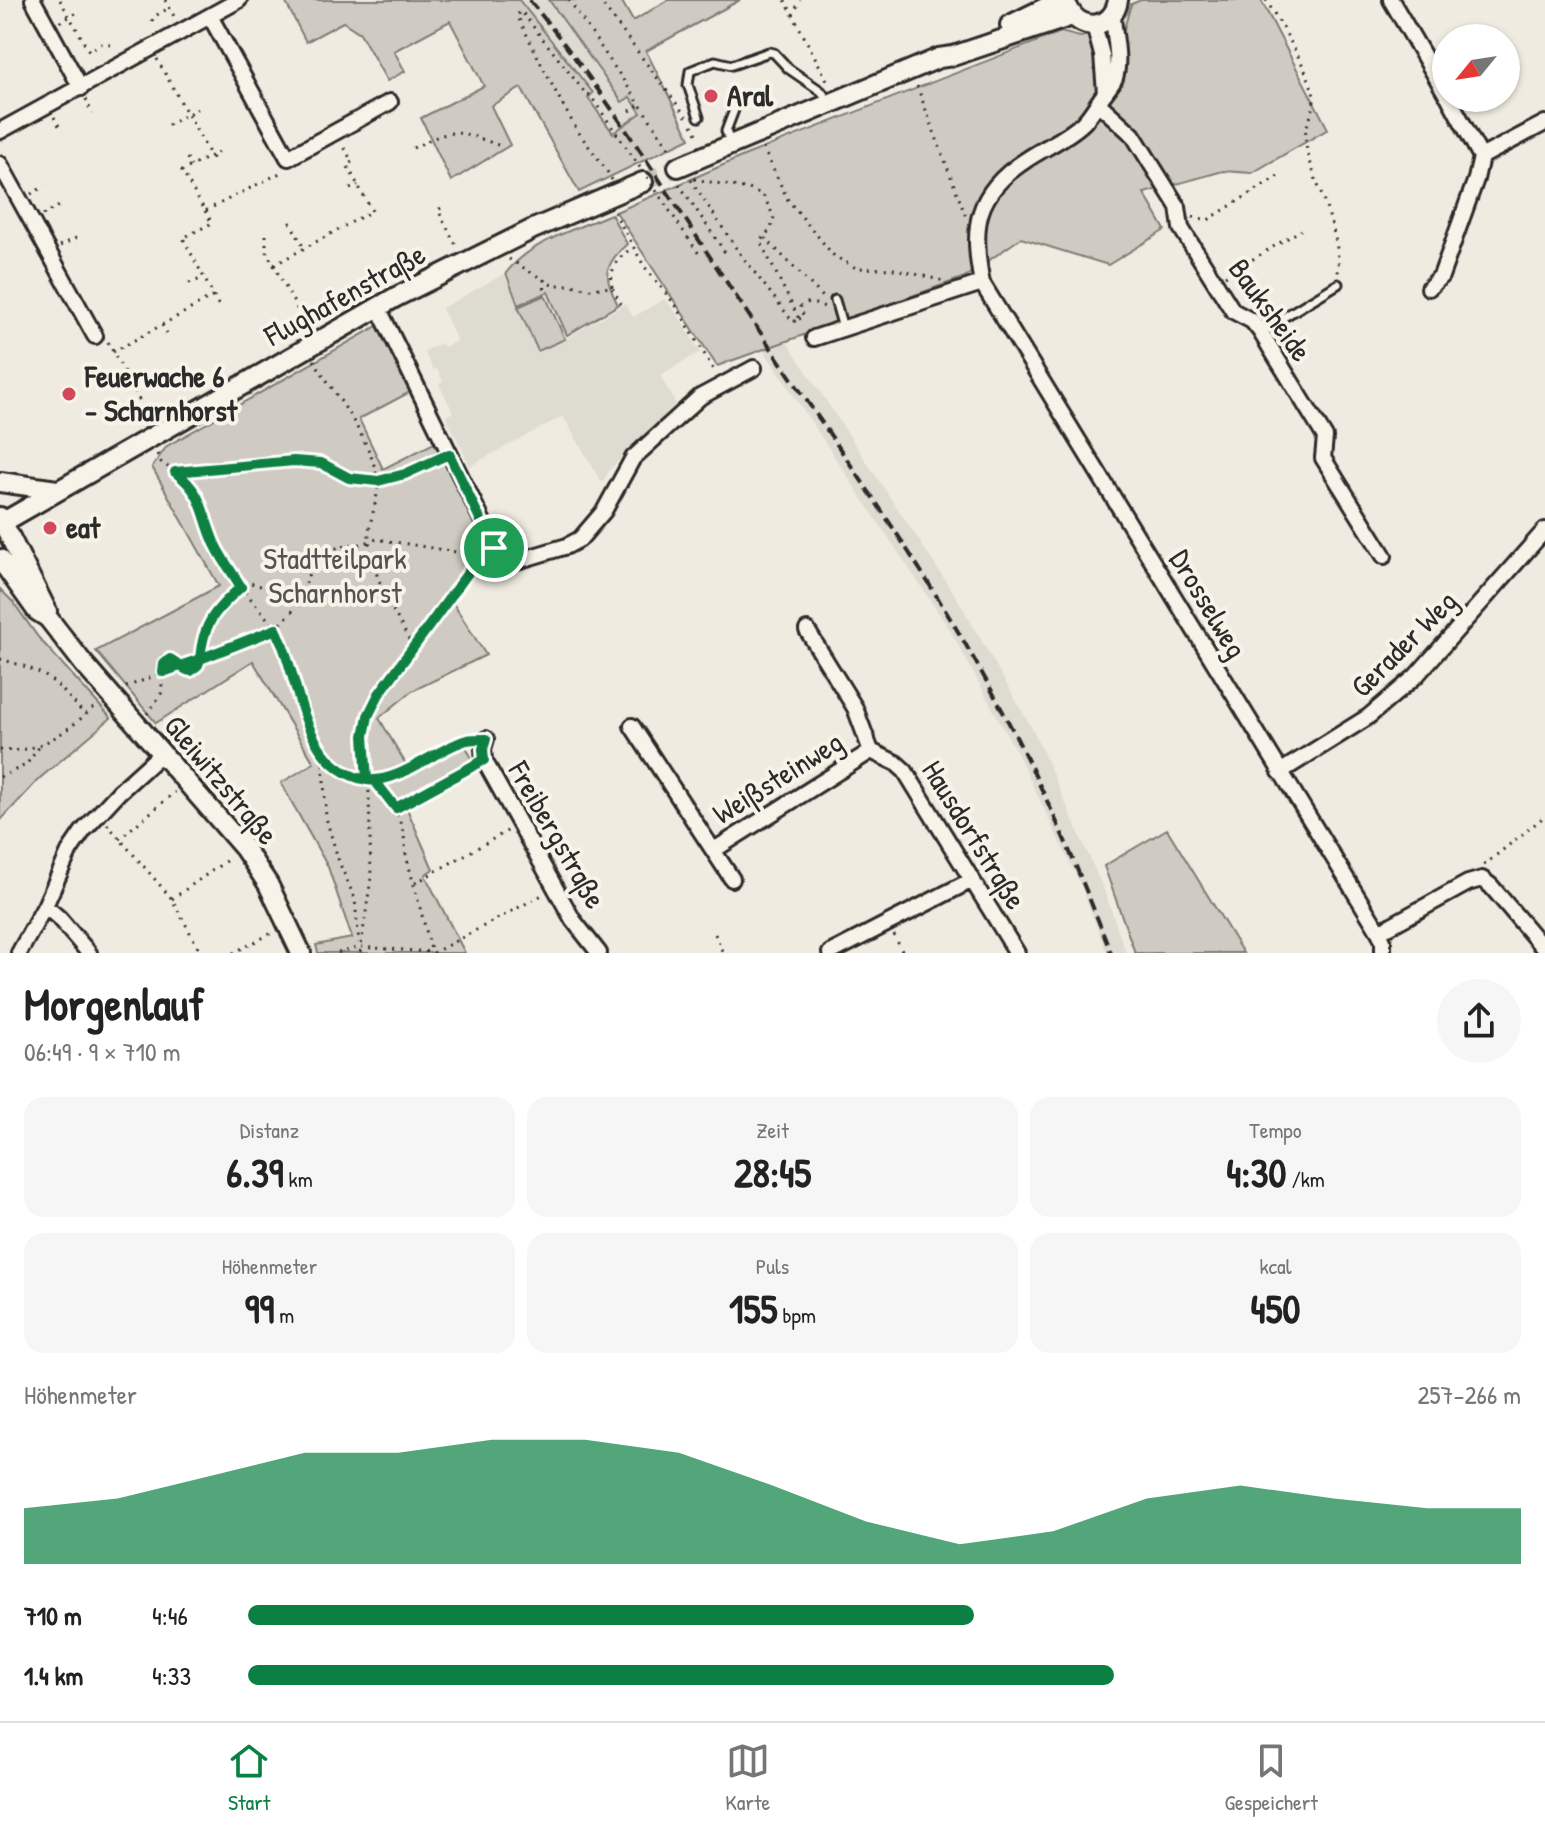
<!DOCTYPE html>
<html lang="de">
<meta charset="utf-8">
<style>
body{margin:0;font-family:"Patrick Hand",sans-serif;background:#f6f6f6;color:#222;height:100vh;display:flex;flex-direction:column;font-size:30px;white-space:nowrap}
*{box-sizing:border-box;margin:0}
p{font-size:26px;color:#767676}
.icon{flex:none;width:44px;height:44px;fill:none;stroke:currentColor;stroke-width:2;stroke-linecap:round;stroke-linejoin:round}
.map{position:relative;height:953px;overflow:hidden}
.details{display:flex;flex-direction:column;background:#fff;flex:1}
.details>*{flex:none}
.needle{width:52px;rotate:240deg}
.buttons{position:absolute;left:1432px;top:24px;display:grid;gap:16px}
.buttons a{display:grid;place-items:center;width:88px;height:88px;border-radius:50%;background:#fff;box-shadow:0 2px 6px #0004;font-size:40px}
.pin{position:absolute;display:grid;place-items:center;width:68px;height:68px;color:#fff;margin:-34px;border:4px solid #fff;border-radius:50%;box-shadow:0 2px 8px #0007}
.round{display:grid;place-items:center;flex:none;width:84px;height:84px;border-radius:42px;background:#f6f6f6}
.overview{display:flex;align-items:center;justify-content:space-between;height:136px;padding:0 24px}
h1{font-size:44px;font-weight:700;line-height:60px}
.metrics{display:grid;grid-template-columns:repeat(3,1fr);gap:12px;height:136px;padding:8px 24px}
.metrics div{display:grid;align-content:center;border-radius:20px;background:#f6f6f6;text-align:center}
.metrics b{font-size:40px;font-weight:700}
.metrics small{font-size:22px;font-weight:400}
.metrics p{font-size:22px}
.chart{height:224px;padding:16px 24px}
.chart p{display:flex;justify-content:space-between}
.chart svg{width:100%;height:144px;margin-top:8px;fill:#0b8043;opacity:.7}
ul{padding:0 24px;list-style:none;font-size:26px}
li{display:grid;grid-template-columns:128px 96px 1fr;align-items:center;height:60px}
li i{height:20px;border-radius:10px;background:#0b8043}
.menu{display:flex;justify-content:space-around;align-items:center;height:112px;border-top:2px solid #e0e0e0;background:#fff;font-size:22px;color:#767676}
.menu a{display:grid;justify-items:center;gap:4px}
.menu .current{color:#0b8043}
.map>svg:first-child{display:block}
.built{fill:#dedbd1}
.green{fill:#cfcbc2;stroke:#7d7b76;stroke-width:2}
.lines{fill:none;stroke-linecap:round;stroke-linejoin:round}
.secondary-tunnel{stroke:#c8c5bc;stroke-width:18;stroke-dasharray:18 9;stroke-linecap:butt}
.lane-casing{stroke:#2b2b2b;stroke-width:13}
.street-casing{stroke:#2b2b2b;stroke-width:20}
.secondary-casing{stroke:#2b2b2b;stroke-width:24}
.path{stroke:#2b2b2b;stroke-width:3;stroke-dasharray:2 6;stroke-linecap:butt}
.lane{stroke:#f7f3e8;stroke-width:7}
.street{stroke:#f7f3e8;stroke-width:14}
.secondary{stroke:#f7f3e8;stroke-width:18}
.rail{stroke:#2b2b2b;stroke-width:4;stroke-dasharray:12 6;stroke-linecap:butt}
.path-bridge{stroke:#2b2b2b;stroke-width:3;stroke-dasharray:2 6;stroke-linecap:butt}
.route-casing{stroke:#fff;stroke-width:16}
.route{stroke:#0b8043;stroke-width:10}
.poi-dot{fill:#d1495b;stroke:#f7f3e8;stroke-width:3}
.labels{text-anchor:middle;stroke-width:8;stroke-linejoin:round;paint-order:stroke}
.poi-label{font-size:30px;font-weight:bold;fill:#2b2b2b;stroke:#f7f3e8;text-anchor:start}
.street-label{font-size:30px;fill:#2b2b2b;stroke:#f7f3e8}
.park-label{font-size:30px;fill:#545351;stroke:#f7f3e8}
</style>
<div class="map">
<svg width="1545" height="953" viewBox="0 0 1545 953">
<rect width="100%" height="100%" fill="#efebe0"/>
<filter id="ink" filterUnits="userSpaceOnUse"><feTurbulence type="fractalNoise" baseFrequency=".0125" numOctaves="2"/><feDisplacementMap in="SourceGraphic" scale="16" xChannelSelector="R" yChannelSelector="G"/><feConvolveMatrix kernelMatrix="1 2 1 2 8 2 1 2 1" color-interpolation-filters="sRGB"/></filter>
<g filter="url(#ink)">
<path class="built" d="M519,0H549L621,101L629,96L641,114L613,133L588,97L593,94Z
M728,253L957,598L1034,732L1104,890L1126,953H1107L1082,888L1018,755L950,630L702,258Z
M504,274L538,351L565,339L625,304L633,317L665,299L679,316L700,352L660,375L676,404L610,469L602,483L563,416L470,466L446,416L453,412L439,384L443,382L437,369L433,370L424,351L442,343L444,347L457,341L442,308Z"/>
<path class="green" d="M292,0H519L593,93L588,98L613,133L641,113L630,97L622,102L549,0H621L633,21L668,0H740L646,51L690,138L579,192L521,88L491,106L510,145L451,181L421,118L484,86L450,21L394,51L405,71L387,81L360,33L343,22L306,42L286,3Z
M1141,0H1261L1328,129L1252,173L1223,171L1144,193L1165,230L1108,265L1021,238L965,277L717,366L616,212L746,155L1061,32L1080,37L1124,29L1131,4Z
M611,214L627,244C602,266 604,278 618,305L567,335L548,292L518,305L506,273C531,241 574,230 611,214Z
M545,295L565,339L538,351L518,307Z
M379,325L412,391L359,419L383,469L436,442L489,556L451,600L486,655L412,691L379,718L407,766L462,738L474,763L404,802L433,869L425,875L465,953H318L316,945L352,938L328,867L281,783L314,763L253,661L156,723L96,651L219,586L152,467L167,446Z
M0,589L13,602L38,637L111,718L40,778L0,821Z
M1167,829L1243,953H1135L1104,866Z"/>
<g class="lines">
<path class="secondary-tunnel" d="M643,182L678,167"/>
<g class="lane-casing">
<path id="lane" d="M699,117L688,85L690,71L715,61L732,65L769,52L774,53L789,69L821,91L829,102
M730,142L726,131L734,110
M835,300L843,328
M1261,331L1338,284"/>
</g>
<g class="street-casing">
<path id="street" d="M33,0L81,88
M1391,0L1446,94
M210,16L288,158L390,102
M1113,16C1114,36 1121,58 1115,78C1112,85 1109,87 1105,93C1097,103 1092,114 1083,123C1066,139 1045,147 1026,160C975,193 971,227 982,283L1379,932L1383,941V953
M1094,25L1102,55L1105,93
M1099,104L1133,135L1178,207L1181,228L1233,311L1252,321L1260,331L1325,437L1323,458L1384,556
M0,131L239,0
M1481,157L1545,123
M0,164L95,336
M1429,288L1441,276L1476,179L1481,157L1449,98
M378,307L504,565L567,546L580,539L604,511L633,458L700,397L754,368
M814,338L982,283
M807,630L855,708L871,751L896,763L905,771L1017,953
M632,726L732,879
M486,739L483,749L484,760L573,920L599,953
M1280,772L1368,717L1416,676L1545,530
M714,850L871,751
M45,906L59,918L89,953
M1379,932L1468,883L1482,879L1491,886L1545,950
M19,953L45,906L70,850L83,831L119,792L162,753
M830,953L972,880"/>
</g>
<g class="secondary-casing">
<path id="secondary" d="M1068,7C1080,34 1114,29 1118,0
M1010,25L1061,0
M678,167L939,58L953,56L1072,16
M0,482L57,490
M0,517L47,611
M0,524L396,297L533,229L643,182
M0,559L37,611L48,618L83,663L244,848L268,884L301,953"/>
</g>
<path class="path" d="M60,0L89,51L101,44L110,45
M165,0L175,18
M569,0L672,152
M599,0L688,119
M785,0L828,82
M1266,0C1277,18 1315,80 1314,100C1313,123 1300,123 1308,154C1318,193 1341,232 1338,273
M793,15L800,0
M152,21L155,16L169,8
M60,22L78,12
M157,59L214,162
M917,86L966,217
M86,99L92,114
M630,111L639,105
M54,117L62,131
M168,125L197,109
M692,125L700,139
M413,148C454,127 456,130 498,145
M763,148L788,200L834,256L856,268L895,269L944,281
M218,152L182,171L205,211L282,172
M187,158L191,166
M694,179L749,189L763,195L774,217L771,229L760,241L799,319
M612,180C602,161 587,146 576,128C554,91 536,53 517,15L521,11L586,94L590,95L641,169
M691,180L738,251L793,322L799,319
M679,184L726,254
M350,189L358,185
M31,194L45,186
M441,208L438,210L458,249
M205,211L212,223L183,238L219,306
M614,212L644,266L677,307L716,374
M43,215L61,205
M1193,217L1208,220L1283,173
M290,222L304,248
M266,235V251L308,329
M688,238L699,254
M765,238L824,298
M60,246L78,237
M509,259L552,285H571L590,289L612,287L622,306
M274,265L372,211L347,165L352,162L342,143
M1225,276L1301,230
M544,279L545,295
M189,283L204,278
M612,287C610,268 616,259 632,248
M799,319L804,317L800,307L809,302L825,307
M162,325L168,335
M108,342L150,420
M113,352L214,296
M314,360C334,394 372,440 377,479C380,497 370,516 369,534C368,571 396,615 413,647L379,694L368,716L364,736L369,793L371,878L360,953
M157,454L161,462L190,483L202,503L212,540L241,587L276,629L285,648L301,709L319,749L323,762L326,818L339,862L355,899L359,943
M178,472L294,461L321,463L349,478L378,481L405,474L438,459
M413,647L480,557
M0,659C48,672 53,679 85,715
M126,687L276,629L299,604L309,573L326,554L340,546L361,544L377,539L474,555L484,554
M147,714L161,694L164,664L170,659L186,671L195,668L200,659L201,640L211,618L217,608L241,587L251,583L279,592L293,591L304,587
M0,750C40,755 69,729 98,704
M321,750L345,771L375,781L396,808L404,836L406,855L432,953
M0,777L26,765L40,746
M375,781L416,766L470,740
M396,808L474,766
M107,824L172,899L201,953
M119,839L175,792
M1484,865L1545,816
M415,883L509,830
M172,899L230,858
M715,934L723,953
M894,935L903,953
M233,953L272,933
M338,953L360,947L432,952
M433,953L544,894"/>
<use href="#lane" class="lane"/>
<use href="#street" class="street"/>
<use href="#secondary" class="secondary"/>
<path class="rail" d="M529,0C608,94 675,206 744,308C823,427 909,543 979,668C1031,759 1073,855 1111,953"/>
<path class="path-bridge" d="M647,177L688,238"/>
</g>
</g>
<g class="lines" filter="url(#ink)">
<g class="route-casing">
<path id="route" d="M494,548L449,454L405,474L378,481L349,478L321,463L294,461L175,472C202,492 201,509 212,537C218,555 232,571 241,587C215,610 203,623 200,659L163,672L164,664L170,659C178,663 182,670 191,671L198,665L200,659L276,629C302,680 299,775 375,781L396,808L484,760L483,749L486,739C480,739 472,739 467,740C435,749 401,783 367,780L364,736L368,716L379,694L481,555L494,548"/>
</g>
<use href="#route" class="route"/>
</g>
<g class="poi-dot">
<circle cx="711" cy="96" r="8"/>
<circle cx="69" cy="394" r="8"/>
<circle cx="50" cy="528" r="8"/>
</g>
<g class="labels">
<g class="poi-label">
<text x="727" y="106">Aral</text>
<text x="85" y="387">Feuerwache 6<tspan x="85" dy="34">- Scharnhorst</tspan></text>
<text x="66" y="538">eat</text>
</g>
<g class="street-label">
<text transform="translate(345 295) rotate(-29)" y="10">Flughafenstraße</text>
<text transform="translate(1270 310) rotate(54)" y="10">Bauksheide</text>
<text transform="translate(1208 604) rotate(59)" y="10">Drosselweg</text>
<text transform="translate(1404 644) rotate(-45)" y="10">Gerader Weg</text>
<text transform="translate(778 778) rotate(-32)" y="10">Weißsteinweg</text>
<text transform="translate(221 780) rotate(50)" y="10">Gleiwitzstraße</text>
<text transform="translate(557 835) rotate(60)" y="10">Freibergstraße</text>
<text transform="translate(974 835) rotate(58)" y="10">Hausdorfstraße</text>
</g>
<g class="park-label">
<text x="335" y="569">Stadtteilpark<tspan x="335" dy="34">Scharnhorst</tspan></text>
</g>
</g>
</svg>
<div class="buttons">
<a><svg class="needle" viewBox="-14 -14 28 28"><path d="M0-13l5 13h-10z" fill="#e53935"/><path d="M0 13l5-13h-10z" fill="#767676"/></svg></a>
</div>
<div class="pin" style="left:494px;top:548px;background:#1e9e55"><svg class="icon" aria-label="arrive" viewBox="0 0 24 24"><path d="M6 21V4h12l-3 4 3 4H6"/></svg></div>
</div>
<section class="details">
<div class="overview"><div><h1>Morgenlauf</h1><p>06:49 · 9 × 710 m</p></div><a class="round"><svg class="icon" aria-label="share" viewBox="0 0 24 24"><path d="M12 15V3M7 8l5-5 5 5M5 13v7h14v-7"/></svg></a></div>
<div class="metrics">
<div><p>Distanz</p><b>6.39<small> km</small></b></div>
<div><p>Zeit</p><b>28:45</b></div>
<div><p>Tempo</p><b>4:30<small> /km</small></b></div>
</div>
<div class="metrics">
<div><p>Höhenmeter</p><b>99<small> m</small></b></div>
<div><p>Puls</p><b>155<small> bpm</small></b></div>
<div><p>kcal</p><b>450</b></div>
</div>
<div class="chart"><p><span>Höhenmeter</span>257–266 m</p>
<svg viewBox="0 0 160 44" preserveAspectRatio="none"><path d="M0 44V27L10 24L20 17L30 10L40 10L50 6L60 6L70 10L80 20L90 31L100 38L110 34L120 24L130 20L140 24L150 27L160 27V44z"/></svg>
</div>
<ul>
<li><b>710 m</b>4:46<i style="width:57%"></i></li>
<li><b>1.4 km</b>4:33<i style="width:68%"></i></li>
</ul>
</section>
<nav class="menu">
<a class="current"><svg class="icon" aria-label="home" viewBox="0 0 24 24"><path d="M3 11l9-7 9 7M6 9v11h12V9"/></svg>Start</a>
<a><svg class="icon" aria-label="map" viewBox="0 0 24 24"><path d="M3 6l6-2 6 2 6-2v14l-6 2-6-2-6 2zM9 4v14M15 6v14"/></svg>Karte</a>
<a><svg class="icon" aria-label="saved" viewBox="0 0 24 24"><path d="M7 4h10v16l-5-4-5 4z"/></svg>Gespeichert</a>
</nav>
